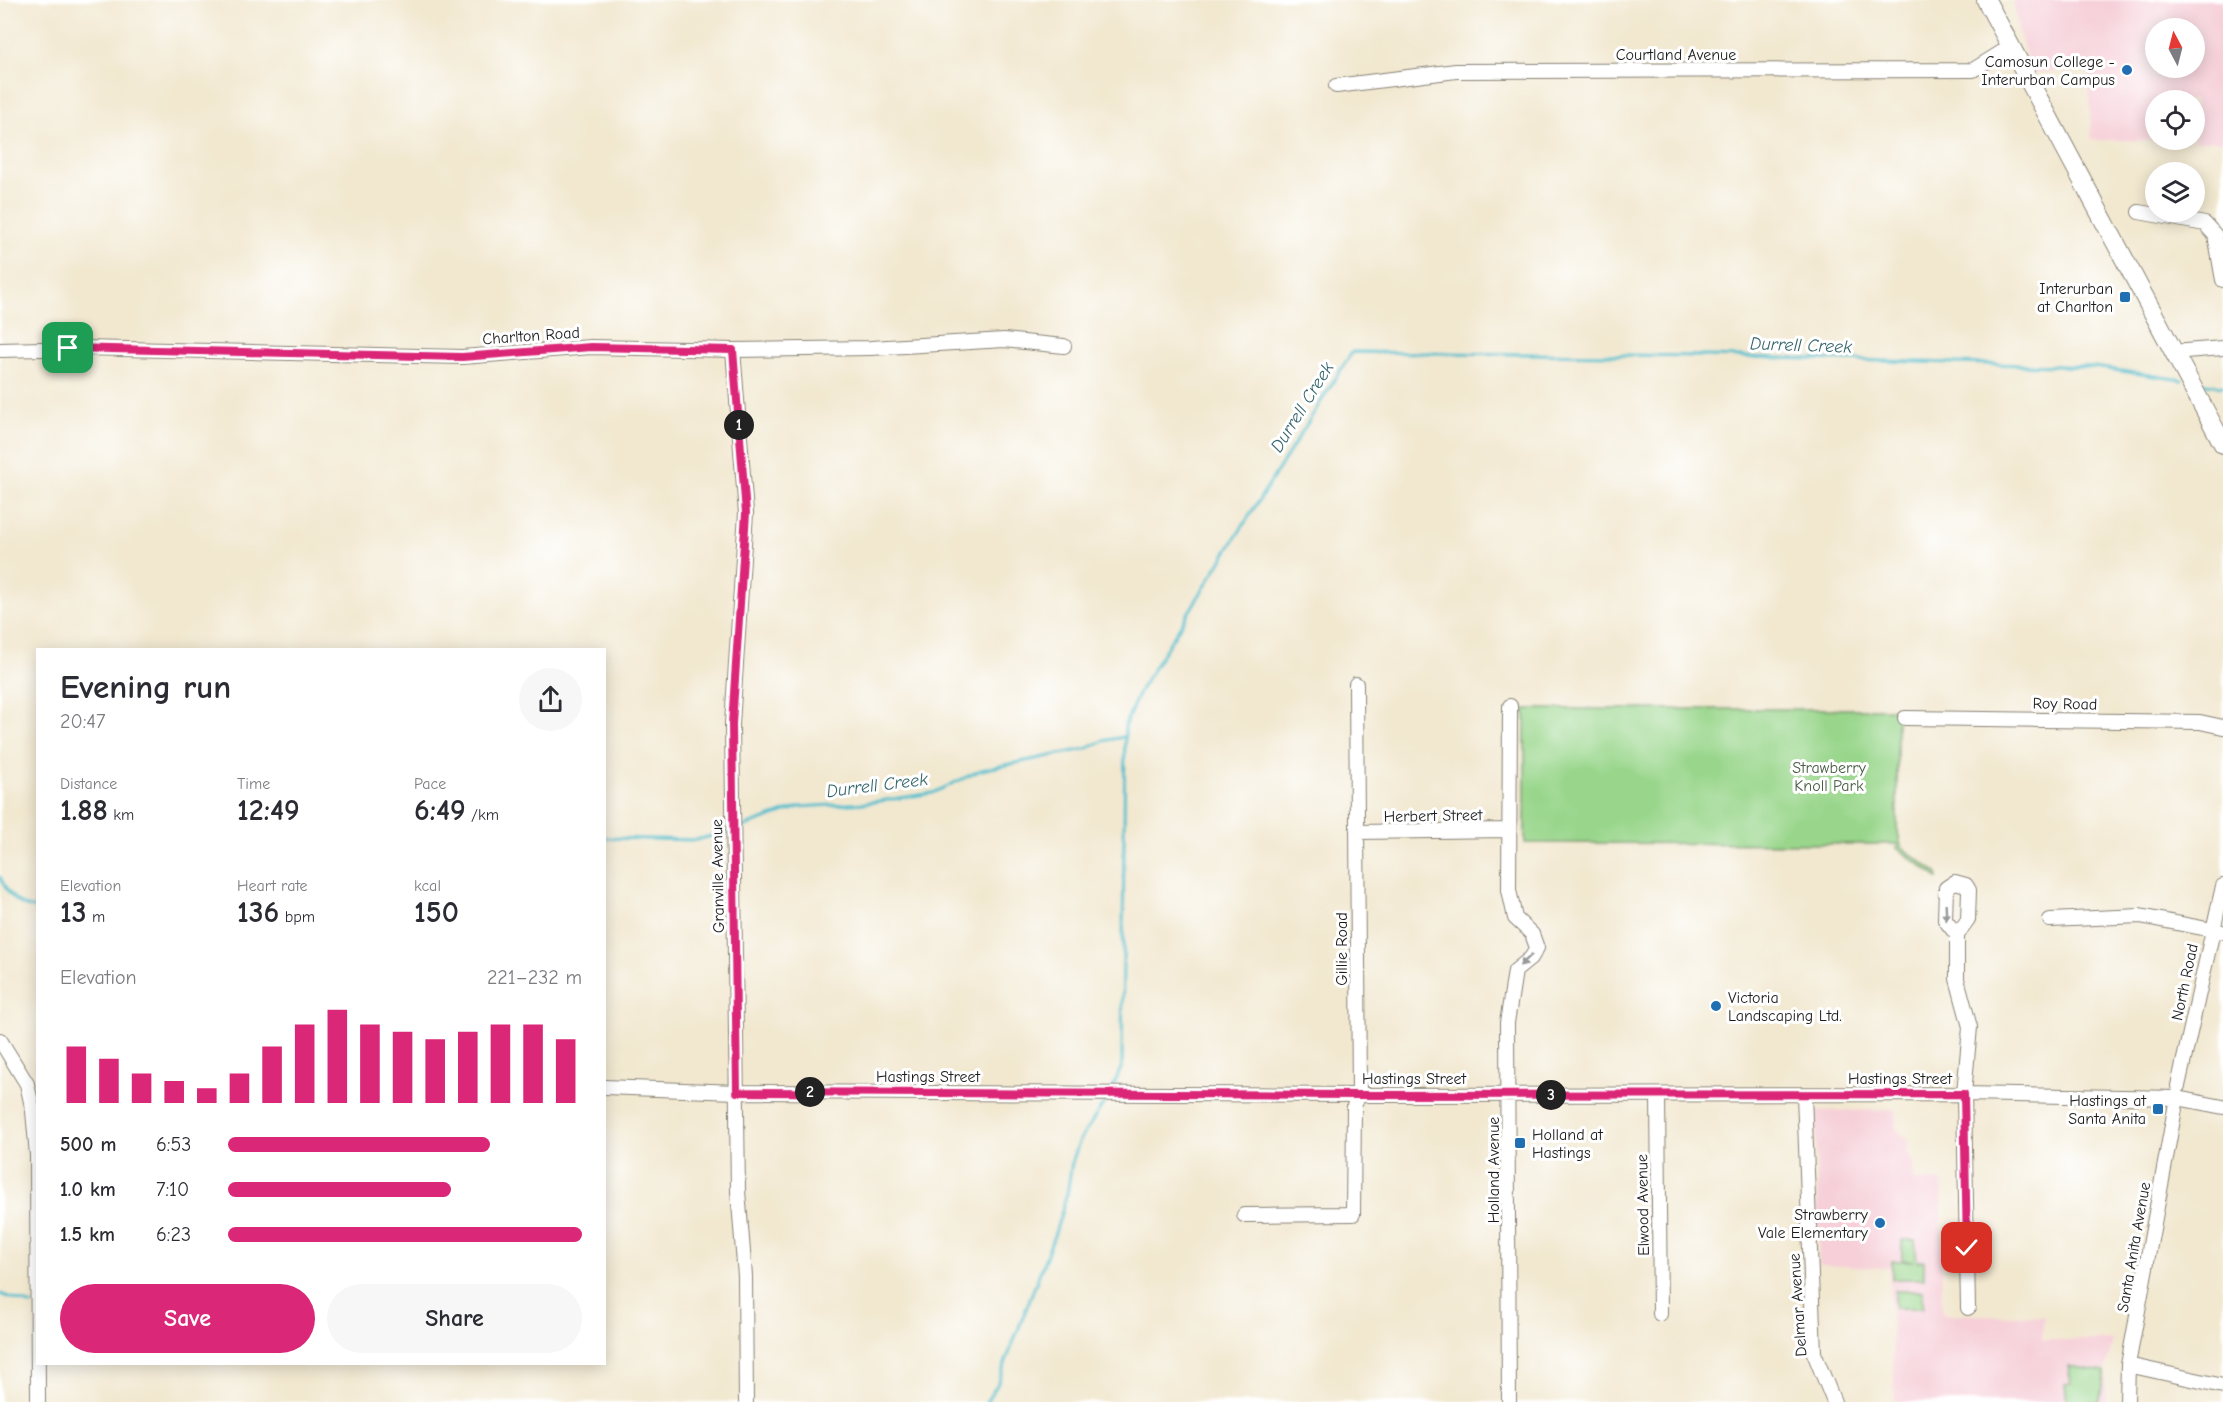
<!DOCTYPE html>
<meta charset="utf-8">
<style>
body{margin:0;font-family:"Comic Neue",sans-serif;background:#f7f7f7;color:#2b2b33;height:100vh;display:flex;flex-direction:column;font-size:22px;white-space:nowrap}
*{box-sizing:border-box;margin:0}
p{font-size:20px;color:#7c7c81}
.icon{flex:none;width:33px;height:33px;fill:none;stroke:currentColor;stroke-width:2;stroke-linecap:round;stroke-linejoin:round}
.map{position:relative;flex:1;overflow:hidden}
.side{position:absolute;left:36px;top:648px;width:570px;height:717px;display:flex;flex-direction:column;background:#fff;border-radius:0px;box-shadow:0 3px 15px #0003}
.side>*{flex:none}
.needle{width:39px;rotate:353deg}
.controls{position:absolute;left:2145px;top:18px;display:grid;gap:12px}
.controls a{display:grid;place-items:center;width:60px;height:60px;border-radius:50%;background:#fff;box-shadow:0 3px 15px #0003;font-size:30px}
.pin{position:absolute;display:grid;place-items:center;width:51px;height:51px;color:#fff;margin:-26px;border-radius:12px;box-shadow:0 3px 9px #0006}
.km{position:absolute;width:30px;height:30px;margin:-15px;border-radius:50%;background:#222;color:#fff;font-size:16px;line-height:30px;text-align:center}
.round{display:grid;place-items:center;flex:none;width:63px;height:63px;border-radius:32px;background:#f7f7f7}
.overview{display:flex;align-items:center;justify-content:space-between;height:102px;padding:0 24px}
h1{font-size:33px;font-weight:800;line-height:45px}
.stats{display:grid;grid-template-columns:repeat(3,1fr);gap:9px;height:102px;padding:6px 24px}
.stats div{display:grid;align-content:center}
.stats b{font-size:30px;font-weight:800}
.stats small{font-size:16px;font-weight:400}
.stats p{font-size:16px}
.chart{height:168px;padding:12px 24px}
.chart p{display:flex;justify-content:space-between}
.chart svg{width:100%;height:108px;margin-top:6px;stroke:#db2777;stroke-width:6}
.primary-button{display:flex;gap:12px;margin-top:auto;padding:12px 24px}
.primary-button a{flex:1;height:69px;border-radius:36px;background:#db2777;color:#fff;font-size:24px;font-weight:800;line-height:69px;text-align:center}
.primary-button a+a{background:#f7f7f7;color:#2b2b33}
ul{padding:0 24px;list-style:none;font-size:20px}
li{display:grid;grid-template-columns:96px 72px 1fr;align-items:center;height:45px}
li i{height:15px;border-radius:8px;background:#db2777}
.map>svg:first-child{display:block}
.built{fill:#f6cfd8;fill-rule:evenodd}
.green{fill:#99d68b;stroke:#5a7954;stroke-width:1.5}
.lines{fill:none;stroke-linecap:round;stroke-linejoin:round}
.stream{stroke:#53bece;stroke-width:3}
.minor-casing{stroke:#878276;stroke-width:16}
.major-casing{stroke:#878276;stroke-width:20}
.minor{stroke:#fff;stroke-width:14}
.major{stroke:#fff;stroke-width:18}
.oneway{fill:#999}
.route-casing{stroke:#fff;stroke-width:12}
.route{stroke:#db2777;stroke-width:8}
.poi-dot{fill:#1f6fb2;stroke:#fff;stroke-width:2}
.labels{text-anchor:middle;stroke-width:6;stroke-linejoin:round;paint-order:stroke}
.street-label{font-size:16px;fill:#1c1c1c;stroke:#fff}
.poi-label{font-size:16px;fill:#1c1c1c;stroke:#fff;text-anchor:end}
.park-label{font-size:16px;fill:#485d43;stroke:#fff}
.water-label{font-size:18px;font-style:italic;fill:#35656c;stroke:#fff}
</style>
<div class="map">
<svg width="2223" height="1402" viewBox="0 0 2223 1402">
<rect width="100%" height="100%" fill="#fff"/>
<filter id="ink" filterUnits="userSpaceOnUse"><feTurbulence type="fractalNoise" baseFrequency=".0167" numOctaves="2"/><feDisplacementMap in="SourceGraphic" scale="12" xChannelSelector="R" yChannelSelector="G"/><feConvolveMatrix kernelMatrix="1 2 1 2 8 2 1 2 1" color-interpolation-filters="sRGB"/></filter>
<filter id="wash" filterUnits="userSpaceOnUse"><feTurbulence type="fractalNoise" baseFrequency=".008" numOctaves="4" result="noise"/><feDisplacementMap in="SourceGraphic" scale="24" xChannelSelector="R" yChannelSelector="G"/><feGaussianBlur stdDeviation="1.35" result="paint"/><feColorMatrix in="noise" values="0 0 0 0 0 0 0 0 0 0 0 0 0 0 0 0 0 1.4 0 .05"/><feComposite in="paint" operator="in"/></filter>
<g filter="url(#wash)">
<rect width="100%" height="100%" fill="#f2e8d0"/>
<path class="built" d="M2013,0H2223V141L2091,140L2089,72H2031L2019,33ZM2156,28H2194V68H2156ZM2156,100H2194V140H2156Z
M1896,1110V1128L1908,1141V1153L1914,1165V1181H1942V1314L2044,1317L2042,1340H2113L2105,1372L2107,1402H1895L1889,1268L1819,1265L1815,1111Z"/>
<path class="green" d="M1525,709H1897V827L1901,847L1938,874V878L1897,848V844L1525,843Z
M1902,1240H1915L1917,1261H1924V1279H1892V1261H1914L1902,1260Z
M1895,1291H1923V1308H1895Z
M2068,1366L2105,1372L2099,1402H2067L2065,1384L2071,1383Z"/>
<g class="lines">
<path class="stream" d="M2197,383L2223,386
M737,829L799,807L866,803L933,793L981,770L1085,749L1103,741L1123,737
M604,838L696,840L731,831
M0,877C7,893 18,909 38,908
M1112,1089L1122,1066L1125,725L1140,690L1352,352L1707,356L2058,366L2094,367L2182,380
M0,1294L32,1305
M986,1402L997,1385L1055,1233L1067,1194L1072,1162L1080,1140L1106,1100"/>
</g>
</g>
<g filter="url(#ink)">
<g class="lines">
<g class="minor-casing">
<path id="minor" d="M1336,86L1456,71L1973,70L2010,47
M2139,212L2205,224L2215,235L2223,280
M0,350L84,348L462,357L591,347L733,350L871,348L1004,340L1064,346
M733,350L746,513L732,724L738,1191L745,1276L746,1402
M2173,352L2223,348
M1905,718L2200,722L2223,727
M1357,832L1509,830
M2050,920L2140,916L2223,932
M1957,935L1945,920L1946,888L1955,882L1966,885L1969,890L1968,920L1957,935V979L1970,1027L1964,1094L1968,1308
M0,1040L27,1084L33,1111L37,1155L38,1402
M2178,1086L2223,886
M604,1087L737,1092L1359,1095L1964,1094L2177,1098L2223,1107
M1658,1095L1660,1314
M1804,1095L1814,1353L1834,1402
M1244,1215L1353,1214L1354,1106L1359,1095L1356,684
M2128,1365L2223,1386
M1509,1402L1507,1023L1515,971L1531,958L1537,948L1532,934L1515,918L1509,890L1510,706
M2127,1402L2128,1365L2177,1098"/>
</g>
<g class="major-casing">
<path id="major" d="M1986,0L2223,444"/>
</g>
<use href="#minor" class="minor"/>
<use href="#major" class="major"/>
</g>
<defs><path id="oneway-solid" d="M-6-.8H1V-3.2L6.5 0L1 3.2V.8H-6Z" transform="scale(1.5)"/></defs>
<g class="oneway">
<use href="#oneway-solid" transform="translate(1946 912) rotate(88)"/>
<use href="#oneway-solid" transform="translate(1526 960) rotate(137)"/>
</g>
</g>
<g class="lines" filter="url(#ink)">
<g class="route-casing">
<path id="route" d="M68,348L462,357L591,347L733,350L746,513L732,724L737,1092L1359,1095L1964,1094L1967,1248"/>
</g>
<use href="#route" class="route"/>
</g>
<g class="poi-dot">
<circle cx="2127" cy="70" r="6"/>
<rect x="2119" y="291" width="12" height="12" rx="3"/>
<circle cx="1716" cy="1006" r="6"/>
<rect x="2152" y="1103" width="12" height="12" rx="3"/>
<rect x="1514" y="1137" width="12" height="12" rx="3"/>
<circle cx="1880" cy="1223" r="6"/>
</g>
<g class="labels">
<g class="street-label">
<text x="1676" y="60">Courtland Avenue</text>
<text transform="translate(531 335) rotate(-4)" y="6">Charlton Road</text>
<text transform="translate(2065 703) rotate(1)" y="6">Roy Road</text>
<text transform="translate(1433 815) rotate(-1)" y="6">Herbert Street</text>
<text transform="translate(717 876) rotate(-91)" y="6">Granville Avenue</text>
<text transform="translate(1341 949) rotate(-90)" y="6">Gillie Road</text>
<text transform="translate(2184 982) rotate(-78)" y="6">North Road</text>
<text x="928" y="1082">Hastings Street</text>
<text x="1414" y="1084">Hastings Street</text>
<text x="1900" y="1084">Hastings Street</text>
<text transform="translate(1493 1170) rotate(-90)" y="6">Holland Avenue</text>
<text transform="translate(1642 1205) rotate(-91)" y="6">Elwood Avenue</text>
<text transform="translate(2133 1247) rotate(-80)" y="6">Santa Anita Avenue</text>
<text transform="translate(1797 1305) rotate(-94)" y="6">Delmar Avenue</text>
</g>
<g class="poi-label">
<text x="2115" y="67">Camosun College -<tspan x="2115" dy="18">Interurban Campus</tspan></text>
<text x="2113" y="294">Interurban<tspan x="2113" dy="18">at Charlton</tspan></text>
<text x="1728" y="1003" text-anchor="start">Victoria<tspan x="1728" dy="18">Landscaping Ltd.</tspan></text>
<text x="2146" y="1106">Hastings at<tspan x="2146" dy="18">Santa Anita</tspan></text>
<text x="1532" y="1140" text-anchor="start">Holland at<tspan x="1532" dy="18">Hastings</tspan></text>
<text x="1868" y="1220">Strawberry<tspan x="1868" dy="18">Vale Elementary</tspan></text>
</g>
<g class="park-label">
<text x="1829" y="773">Strawberry<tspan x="1829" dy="18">Knoll Park</tspan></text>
</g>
<g class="water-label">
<text transform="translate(1801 345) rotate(2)" y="6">Durrell Creek</text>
<text transform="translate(1302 407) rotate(-58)" y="6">Durrell Creek</text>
<text transform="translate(877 785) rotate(-7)" y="6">Durrell Creek</text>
</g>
</g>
</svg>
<div class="controls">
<a><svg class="needle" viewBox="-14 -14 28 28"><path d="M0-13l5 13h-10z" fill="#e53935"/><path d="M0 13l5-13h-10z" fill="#7c7c81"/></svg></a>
<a><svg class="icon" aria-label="locate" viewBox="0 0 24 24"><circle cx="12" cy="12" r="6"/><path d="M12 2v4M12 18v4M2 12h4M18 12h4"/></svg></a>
<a><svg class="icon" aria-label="layers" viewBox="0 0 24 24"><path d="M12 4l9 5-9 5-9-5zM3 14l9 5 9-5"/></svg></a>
</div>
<div class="pin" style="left:68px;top:348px;background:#1e9e55"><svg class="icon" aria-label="arrive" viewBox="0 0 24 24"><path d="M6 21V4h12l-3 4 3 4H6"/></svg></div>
<div class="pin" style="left:1967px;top:1248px;background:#d93025"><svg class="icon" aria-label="check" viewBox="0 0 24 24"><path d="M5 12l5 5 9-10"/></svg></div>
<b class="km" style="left:739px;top:425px">1</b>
<b class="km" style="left:810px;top:1092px">2</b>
<b class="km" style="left:1551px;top:1095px">3</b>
<section class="side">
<div class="overview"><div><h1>Evening run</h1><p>20:47</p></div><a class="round"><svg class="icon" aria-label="share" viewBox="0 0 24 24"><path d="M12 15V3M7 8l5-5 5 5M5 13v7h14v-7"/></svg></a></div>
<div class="stats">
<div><p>Distance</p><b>1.88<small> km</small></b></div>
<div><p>Time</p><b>12:49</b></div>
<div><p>Pace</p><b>6:49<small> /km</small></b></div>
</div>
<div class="stats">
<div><p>Elevation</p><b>13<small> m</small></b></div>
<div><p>Heart rate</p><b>136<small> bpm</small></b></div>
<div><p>kcal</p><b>150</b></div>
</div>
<div class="chart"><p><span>Elevation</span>221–232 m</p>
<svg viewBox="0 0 160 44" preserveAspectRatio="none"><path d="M5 44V21M15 44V26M25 44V32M35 44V35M45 44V38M55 44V32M65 44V21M75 44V12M85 44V6M95 44V12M105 44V15M115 44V18M125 44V15M135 44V12M145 44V12M155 44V18"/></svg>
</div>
<ul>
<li><b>500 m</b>6:53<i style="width:74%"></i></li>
<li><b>1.0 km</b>7:10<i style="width:63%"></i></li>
<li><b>1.5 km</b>6:23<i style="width:100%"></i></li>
</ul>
<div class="primary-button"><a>Save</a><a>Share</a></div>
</section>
</div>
